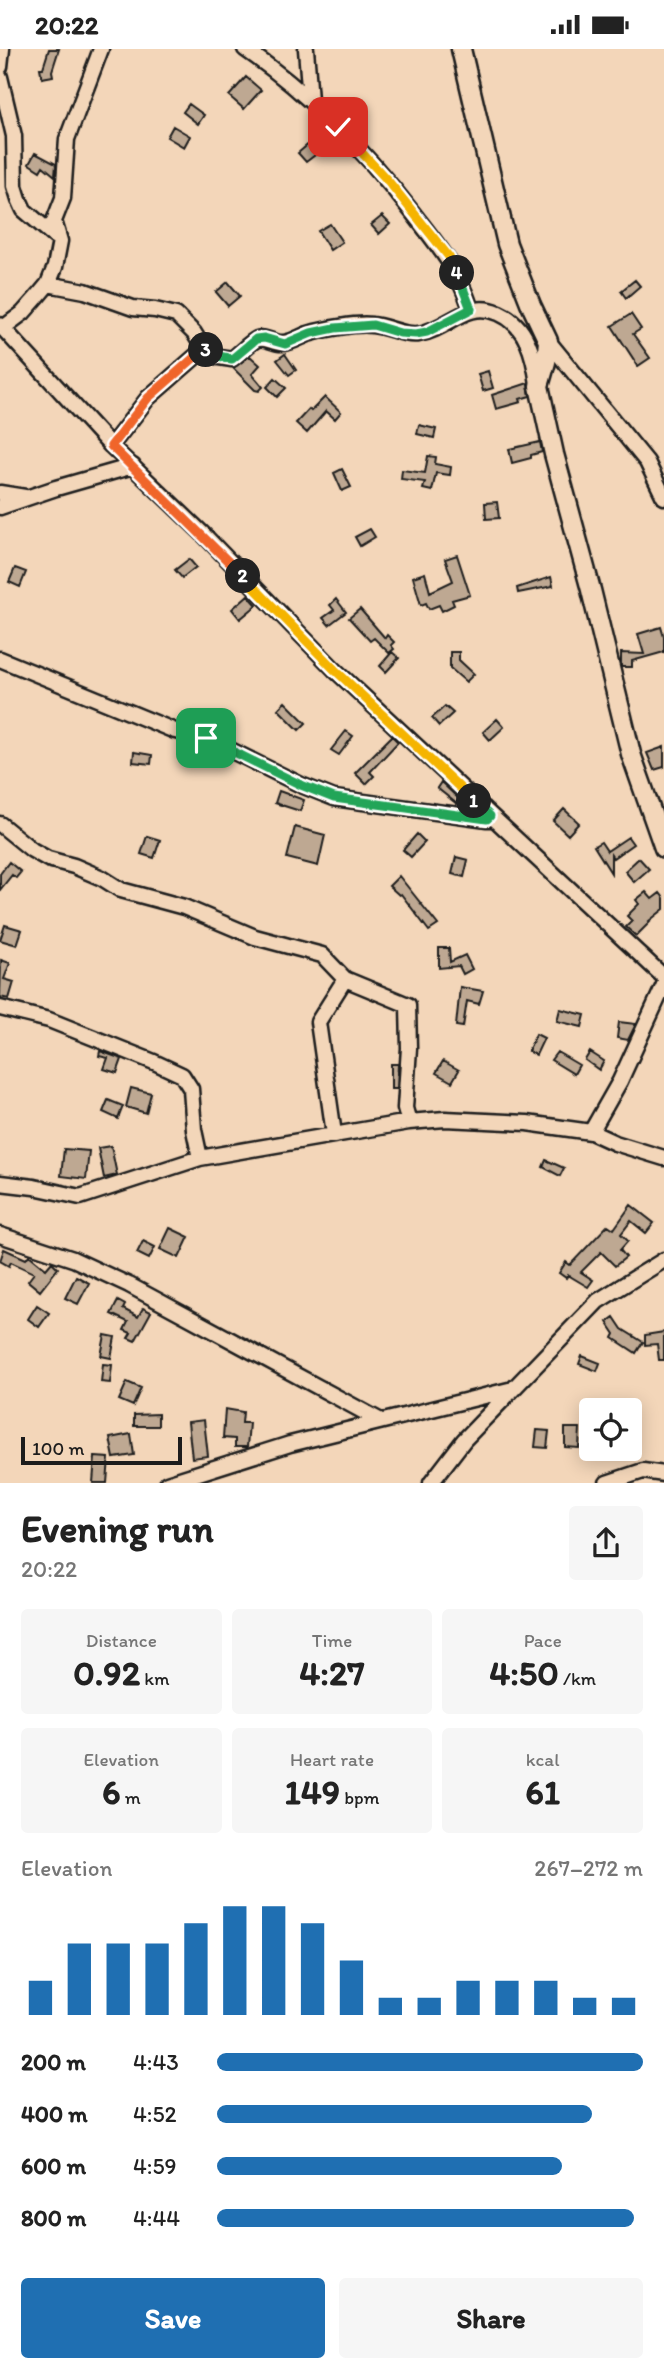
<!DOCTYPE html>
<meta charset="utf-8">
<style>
body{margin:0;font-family:Itim,sans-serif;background:#f6f6f6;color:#222;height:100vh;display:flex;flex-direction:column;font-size:26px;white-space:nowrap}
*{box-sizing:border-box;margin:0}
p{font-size:23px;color:#767676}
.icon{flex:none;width:38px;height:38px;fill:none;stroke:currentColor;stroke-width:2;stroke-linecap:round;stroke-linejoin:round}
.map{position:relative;height:1434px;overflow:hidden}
.details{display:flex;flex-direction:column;background:#fff;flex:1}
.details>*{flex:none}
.fabs{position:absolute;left:579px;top:1349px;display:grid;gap:14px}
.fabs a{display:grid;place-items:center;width:63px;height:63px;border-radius:7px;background:#fff;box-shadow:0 4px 18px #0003;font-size:35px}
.scale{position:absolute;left:21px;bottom:18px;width:161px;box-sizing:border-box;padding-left:7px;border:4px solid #1c1c1c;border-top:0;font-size:19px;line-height:24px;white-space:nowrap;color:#1c1c1c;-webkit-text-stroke:5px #f3d6b9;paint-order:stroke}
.pin{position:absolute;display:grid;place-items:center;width:60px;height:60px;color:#fff;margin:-30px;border-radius:14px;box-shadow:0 4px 10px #0006}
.km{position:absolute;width:35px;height:35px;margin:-18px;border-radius:50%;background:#222;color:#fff;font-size:19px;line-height:35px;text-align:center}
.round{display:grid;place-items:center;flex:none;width:74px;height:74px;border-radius:7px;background:#f6f6f6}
.headline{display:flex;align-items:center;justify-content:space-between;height:119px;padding:0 21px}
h1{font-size:38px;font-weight:700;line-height:52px}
.metrics{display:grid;grid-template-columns:repeat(3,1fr);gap:10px;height:119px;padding:7px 21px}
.metrics div{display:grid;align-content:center;border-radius:7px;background:#f6f6f6;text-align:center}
.metrics b{font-size:35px;font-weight:700}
.metrics small{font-size:19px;font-weight:400}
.metrics p{font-size:19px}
.chart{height:196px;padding:14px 21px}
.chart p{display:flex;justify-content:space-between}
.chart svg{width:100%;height:126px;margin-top:7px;stroke:#1f6fb2;stroke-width:6}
.primary-button{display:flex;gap:14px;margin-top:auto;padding:14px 21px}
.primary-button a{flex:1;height:80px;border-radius:7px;background:#1f6fb2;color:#fff;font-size:28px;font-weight:700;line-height:80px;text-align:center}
.primary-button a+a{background:#f6f6f6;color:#222}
ul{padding:0 21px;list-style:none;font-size:23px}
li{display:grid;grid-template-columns:112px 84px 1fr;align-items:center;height:52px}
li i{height:18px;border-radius:9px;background:#1f6fb2}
.status{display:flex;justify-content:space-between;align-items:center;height:49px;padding:0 35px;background:#fff;direction:ltr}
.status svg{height:19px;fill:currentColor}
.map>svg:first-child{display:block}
.building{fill:#bea892;stroke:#1c1c1c;stroke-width:2}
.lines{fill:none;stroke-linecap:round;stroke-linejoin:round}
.minor-casing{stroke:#1c1c1c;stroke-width:19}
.major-casing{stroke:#1c1c1c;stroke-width:23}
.minor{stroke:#f3d6b9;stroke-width:14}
.major{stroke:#f3d6b9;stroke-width:18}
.split-1-casing{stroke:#fff;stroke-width:14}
.split-2-casing{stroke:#fff;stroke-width:14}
.split-3-casing{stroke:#fff;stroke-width:14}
.split-4-casing{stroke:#fff;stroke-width:14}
.split-5-casing{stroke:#fff;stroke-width:14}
.split-1{stroke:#22a559;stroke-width:9}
.split-2{stroke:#f5b400;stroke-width:9}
.split-3{stroke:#f0652b;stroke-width:9}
.split-4{stroke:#22a559;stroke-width:9}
.split-5{stroke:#f5b400;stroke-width:9}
</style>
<div class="status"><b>20:22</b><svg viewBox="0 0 49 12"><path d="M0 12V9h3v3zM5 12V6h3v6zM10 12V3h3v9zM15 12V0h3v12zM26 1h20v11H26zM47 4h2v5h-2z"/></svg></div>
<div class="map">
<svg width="664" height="1434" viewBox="0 0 664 1434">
<rect width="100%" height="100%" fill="#f3d6b9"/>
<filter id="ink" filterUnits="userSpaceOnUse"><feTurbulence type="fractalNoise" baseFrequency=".0143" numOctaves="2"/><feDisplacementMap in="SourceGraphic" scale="14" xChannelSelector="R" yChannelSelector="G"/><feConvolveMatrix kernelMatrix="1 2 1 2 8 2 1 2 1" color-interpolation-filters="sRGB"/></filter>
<g filter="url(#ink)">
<path class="building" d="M49,0H59L52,22L53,27L42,29L40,19H43Z
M246,28L261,41L244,60L229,47Z
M189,55L204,66L198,75L183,63Z
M173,77L190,87L184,98L167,88Z
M311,93L319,103L306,113L298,104Z
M35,104L56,115L55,127L43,117L40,122L29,115Z
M382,167L390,175L379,185L371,176Z
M330,175L342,193L330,201L318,182Z
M635,231L640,237L626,249L621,242Z
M228,233L240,247L228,257L216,243Z
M631,265L641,280L633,285L650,309L638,317L612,277Z
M285,305L296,321L289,326L277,311Z
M250,307L260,316L252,325L263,338L259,342L255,341L233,319Z
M488,322L493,339L483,342L478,325Z
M275,329L286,339L277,348L267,338Z
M528,334L530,347L520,350L521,353L496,360L492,346Z
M325,348L341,363L335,370L326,362L307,384L296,374L309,360L311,362Z
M419,376L436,380L434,389L417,385Z
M540,393L542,403L531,406V409L512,414L509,400Z
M428,407L436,408L435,415L451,418L450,426L436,424L432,442L423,440L425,433L401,430L402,421L425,424Z
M342,420L351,438L342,442L334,424Z
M497,453L499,469L486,470L485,454Z
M370,480L375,488L360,497L355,488Z
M457,506L470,546L452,551L454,556L442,562L439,556L429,560L426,554L421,556L413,528L425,524L430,543L453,532L445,510Z
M189,510L196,518L182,529L175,521Z
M15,519L26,523L20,538L9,533Z
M551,528L553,537L518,544L517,539Z
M248,546L257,556L240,570L232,560Z
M336,550L346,563L329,576L323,569L334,561L330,556Z
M360,560L385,589L387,586L394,593L391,596L394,600L389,604L374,589L370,592L349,569Z
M661,578L664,588V603L632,612V618H621V604L644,605L638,585Z
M392,603L399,609L386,623L380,617Z
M450,603H459V611L474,625L466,633L450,619Z
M285,653L306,674L299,681L278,660Z
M445,657L453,664L439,677L432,669Z
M497,670L504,678L490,691L483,683Z
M346,682L353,687L339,706L331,701Z
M392,687L398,693L370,723L374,727L366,735L355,724Z
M664,698V718L654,721L647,704Z
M134,703L152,706L151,715L133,713Z
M441,733L460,751L457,755L437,739Z
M279,742L304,751L300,762L275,754Z
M564,760L579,774L568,786L553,772Z
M295,778L325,786L318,817L287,809Z
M417,785L425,793L411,808L403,801Z
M147,787L160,791L154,809L141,805Z
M628,788L633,795L613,809L611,806V824L594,797L601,793L607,802Z
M456,808L468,811L464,828L452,825Z
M639,809L649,820L634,833L625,822Z
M9,813L21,823L16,829L12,826L0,841V825Z
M399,827L438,876L429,882L401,845L399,846L389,837Z
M646,843L652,850L660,844L664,849V860L649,872L650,873L636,887L626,878L632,872L627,867L639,855L636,851Z
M5,876L22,881L17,896L0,891Z
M439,899H449L450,913L465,906L472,920L463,925L459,917L439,919Z
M1,911L10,914L4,930L14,933L9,950L0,948Z
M460,938L483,942L479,955L467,952L463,978L456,977Z
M560,960L585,966L582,978L557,972Z
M619,973L636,975L628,991L617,989Z
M536,985L544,989L536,1006L528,1002Z
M100,1002L122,1010L117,1024L104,1020L108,1009L99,1007Z
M557,1003L579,1016L574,1025L551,1011Z
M590,1003L604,1012L599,1021L585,1011Z
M443,1012L459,1021L452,1033L436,1024Z
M391,1015H398L397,1040H391Z
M131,1039L151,1044L146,1064L126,1058Z
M108,1051L123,1057L118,1070L103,1063Z
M111,1097L117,1126L104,1129L98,1099Z
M64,1100L89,1102L86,1130L61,1127Z
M546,1111L564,1119L560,1127L543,1118Z
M631,1156L654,1174L646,1184L631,1172L621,1185L628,1192L620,1201L626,1208L615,1217L601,1203L581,1223L593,1231L588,1238L568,1226L566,1229L559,1224L566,1213L570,1216L608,1176L614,1180Z
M170,1179L189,1188L179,1209L160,1200Z
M143,1192L155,1198L149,1210L137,1204Z
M4,1200L26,1210L29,1206L46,1220L52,1213L58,1219L40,1242L28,1232L34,1224L11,1213L9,1217L0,1212Z
M76,1227L89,1234L78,1255L65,1249Z
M118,1252L125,1256L123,1260L138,1268L143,1259L151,1263L135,1292L128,1289L131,1284L124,1281L128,1273L111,1265Z
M37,1256L49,1264L39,1278L28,1270Z
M614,1268L622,1280L643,1293L636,1304L613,1289L615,1285L607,1273Z
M664,1283V1311H659L657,1295L645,1296V1286Z
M105,1286L115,1288L111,1309L101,1307Z
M582,1307L600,1314L597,1322L579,1315Z
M103,1315L112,1316L110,1334L101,1333Z
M127,1333L141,1339L133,1357L119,1351Z
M225,1360L243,1363L242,1374H249L247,1398H235V1390L223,1389Z
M158,1365V1377H134V1366Z
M204,1371L208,1407L192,1409L188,1373Z
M565,1379H580L579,1399L565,1398Z
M537,1381L549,1382L547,1399L535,1398Z
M131,1385L134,1406L114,1409L110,1389Z
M95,1408L109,1409L107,1434H93Z"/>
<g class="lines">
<g class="minor-casing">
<path id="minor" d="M245,0C310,45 365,102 413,164C439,198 457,218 471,260
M306,0L310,51
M0,18L2,0
M0,28L14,87L15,137L19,150L24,161L59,191
M48,235L85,242L133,259L155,261L176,266L194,284L204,300
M0,276L111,397L202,484L335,621L664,928
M3,279L23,264L38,247L48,235L55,218L60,192L54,172L63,149L67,90L101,0
M548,292L647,413L664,448
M111,397L148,349L204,300L219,308L232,310C240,304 249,294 257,290C266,287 274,295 283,294C291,294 300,288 308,285C324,280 357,274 372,276C388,277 402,287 419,285C449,280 466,250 499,264C527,276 534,307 538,335
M0,444L25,448
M0,458L56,439L133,417
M0,610L175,682L206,689L301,736L334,749L487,770L490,767
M0,775L32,801L48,810L74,817L102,829L121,841L184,858L255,888L322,906L345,930L408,956L409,999L405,1059L409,1073
M0,959L49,971L154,1013L182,1026L191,1040L194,1081L200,1109
M591,1083L620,1032L664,936
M334,1085L318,973L345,930
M0,1134L34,1138L80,1148L200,1109L409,1073L445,1070L527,1074L591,1083L615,1094L664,1109
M0,1186L73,1210L129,1236L381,1372
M167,1434L290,1395L513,1340
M431,1434L464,1391L598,1252L664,1211
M607,1434L643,1422L664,1425"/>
</g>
<g class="major-casing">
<path id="major" d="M461,0L507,195L531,256L548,292L546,313L539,337L554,405L591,541L631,705L664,799"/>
</g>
<use href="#minor" class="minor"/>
<use href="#major" class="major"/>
</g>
</g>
<g class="lines" filter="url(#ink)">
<g class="split-1-casing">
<path id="split-1" d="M206,689L301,736L334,749L487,770L490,767L474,752"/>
</g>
<g class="split-2-casing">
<path id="split-2" d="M243,527L335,621L474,752"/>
</g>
<g class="split-3-casing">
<path id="split-3" d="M206,301L204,300L148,349L111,397L243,527"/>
</g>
<g class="split-4-casing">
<path id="split-4" d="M206,301L219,307L232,310L256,290L264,289L285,295L311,284L335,279L373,276L400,284L416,285L427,283L471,260L457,224"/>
</g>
<g class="split-5-casing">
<path id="split-5" d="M338,78L389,133L449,208L457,224"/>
</g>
<use href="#split-1" class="split-1"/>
<use href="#split-2" class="split-2"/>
<use href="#split-3" class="split-3"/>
<use href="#split-4" class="split-4"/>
<use href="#split-5" class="split-5"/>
</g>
</svg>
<div class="fabs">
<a><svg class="icon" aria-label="locate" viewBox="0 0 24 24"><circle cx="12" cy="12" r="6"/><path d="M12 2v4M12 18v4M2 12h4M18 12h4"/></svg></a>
</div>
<div class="scale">100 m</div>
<div class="pin" style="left:206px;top:689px;background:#1e9e55"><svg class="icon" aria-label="arrive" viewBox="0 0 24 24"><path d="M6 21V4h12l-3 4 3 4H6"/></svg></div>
<div class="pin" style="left:338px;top:78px;background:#d93025"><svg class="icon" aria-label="check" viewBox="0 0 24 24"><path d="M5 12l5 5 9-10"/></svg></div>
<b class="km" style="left:474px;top:752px">1</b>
<b class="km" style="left:243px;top:527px">2</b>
<b class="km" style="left:206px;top:301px">3</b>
<b class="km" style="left:457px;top:224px">4</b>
</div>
<section class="details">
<div class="headline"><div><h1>Evening run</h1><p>20:22</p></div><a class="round"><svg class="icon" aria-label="share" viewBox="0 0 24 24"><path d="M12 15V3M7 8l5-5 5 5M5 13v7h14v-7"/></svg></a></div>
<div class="metrics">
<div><p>Distance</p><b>0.92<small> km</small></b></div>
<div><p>Time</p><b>4:27</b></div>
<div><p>Pace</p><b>4:50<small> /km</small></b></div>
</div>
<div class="metrics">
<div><p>Elevation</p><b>6<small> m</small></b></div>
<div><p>Heart rate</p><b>149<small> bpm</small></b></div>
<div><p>kcal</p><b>61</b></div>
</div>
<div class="chart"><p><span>Elevation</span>267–272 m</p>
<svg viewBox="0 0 160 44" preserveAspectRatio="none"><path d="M5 44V32M15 44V19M25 44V19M35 44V19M45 44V12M55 44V6M65 44V6M75 44V12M85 44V25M95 44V38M105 44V38M115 44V32M125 44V32M135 44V32M145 44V38M155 44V38"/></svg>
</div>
<ul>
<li><b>200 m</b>4:43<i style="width:100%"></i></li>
<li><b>400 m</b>4:52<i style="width:88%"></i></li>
<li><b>600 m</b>4:59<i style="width:81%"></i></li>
<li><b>800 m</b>4:44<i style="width:98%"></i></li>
</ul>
<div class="primary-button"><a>Save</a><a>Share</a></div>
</section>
